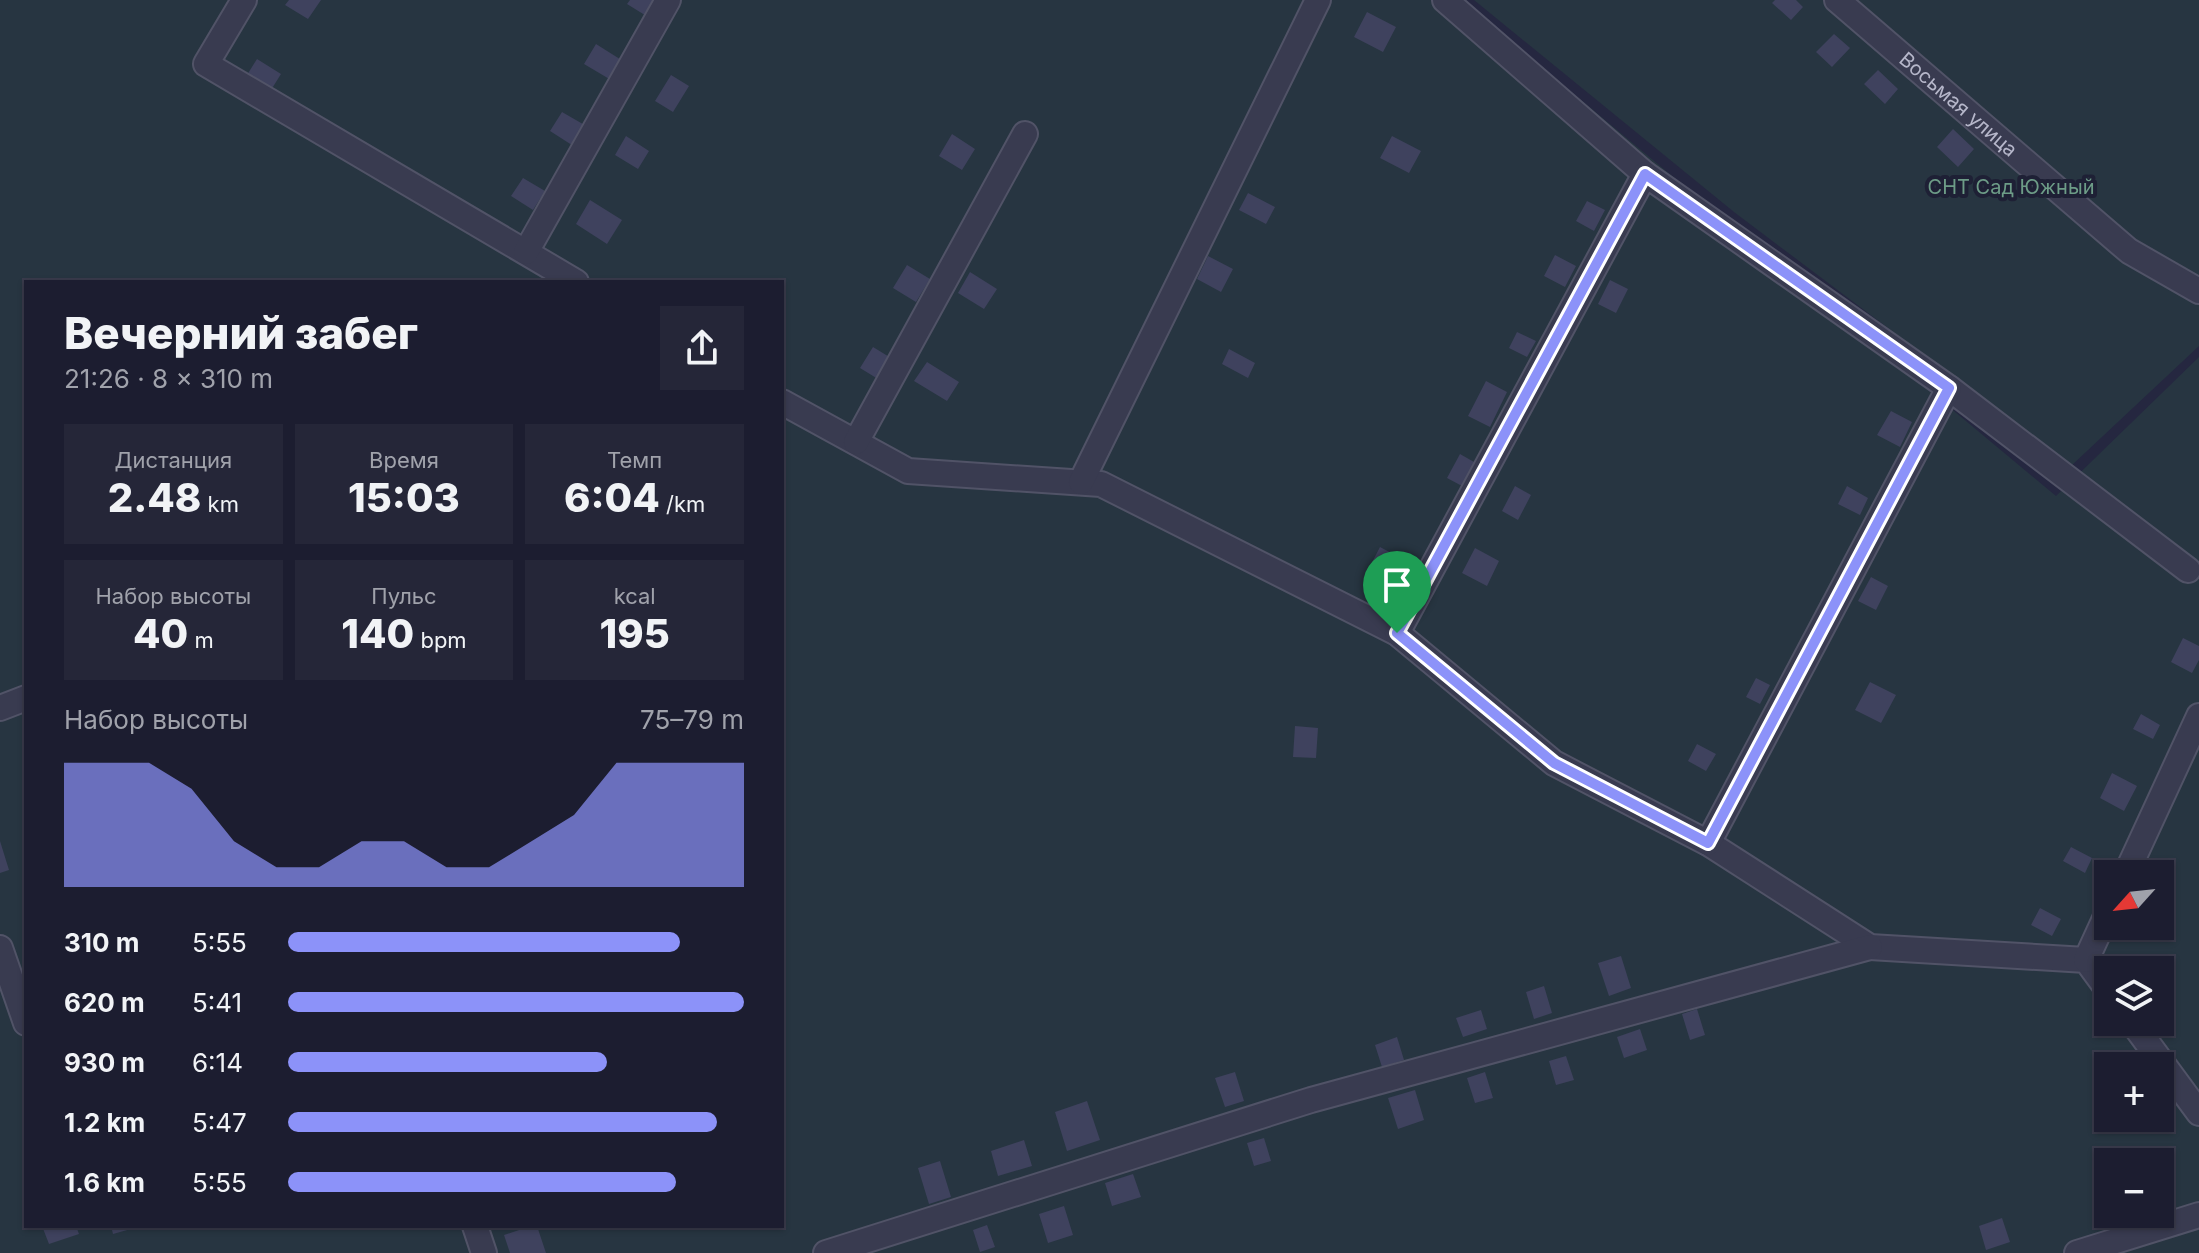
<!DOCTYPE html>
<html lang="ru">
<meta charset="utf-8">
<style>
body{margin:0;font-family:Inter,sans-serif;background:#252638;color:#f1f3f6;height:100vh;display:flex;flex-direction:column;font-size:30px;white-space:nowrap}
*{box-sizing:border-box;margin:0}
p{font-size:26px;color:#a0a2ab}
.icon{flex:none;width:44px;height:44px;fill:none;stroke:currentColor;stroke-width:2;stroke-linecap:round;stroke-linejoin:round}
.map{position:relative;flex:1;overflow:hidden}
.sheet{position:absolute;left:24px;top:280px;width:760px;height:948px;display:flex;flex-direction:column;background:#1c1d30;border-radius:0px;box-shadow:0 2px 6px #0004,0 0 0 2px #3a3b4c}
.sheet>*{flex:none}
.needle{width:52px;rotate:243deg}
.controls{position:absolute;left:2094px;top:860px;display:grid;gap:16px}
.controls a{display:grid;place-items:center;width:80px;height:80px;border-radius:0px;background:#1c1d30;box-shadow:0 2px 6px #0004,0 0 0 2px #3a3b4c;font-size:40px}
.pin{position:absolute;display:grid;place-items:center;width:68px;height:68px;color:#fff;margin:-82px -34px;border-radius:50% 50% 50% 0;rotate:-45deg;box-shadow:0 0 8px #0007}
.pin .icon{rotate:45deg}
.round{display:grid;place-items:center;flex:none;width:84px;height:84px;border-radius:0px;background:#252638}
.overview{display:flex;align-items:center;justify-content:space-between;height:136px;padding:0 40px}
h1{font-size:44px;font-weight:800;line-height:60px}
.stats{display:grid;grid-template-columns:repeat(3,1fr);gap:12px;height:136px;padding:8px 40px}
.stats div{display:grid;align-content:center;border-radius:0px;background:#252638;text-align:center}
.stats b{font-size:40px;font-weight:800}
.stats small{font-size:22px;font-weight:400}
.stats p{font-size:22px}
.chart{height:224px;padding:16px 40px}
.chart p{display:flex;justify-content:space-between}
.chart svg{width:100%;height:144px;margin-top:8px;fill:#8c92f9;opacity:.7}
ul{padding:0 40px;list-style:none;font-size:26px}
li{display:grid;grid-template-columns:128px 96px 1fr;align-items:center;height:60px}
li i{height:20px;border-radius:10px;background:#8c92f9}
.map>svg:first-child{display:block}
.green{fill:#273541;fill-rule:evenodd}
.building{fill:#3f425e}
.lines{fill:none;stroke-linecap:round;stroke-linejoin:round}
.minor-casing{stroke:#515367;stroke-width:28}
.minor{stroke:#393b50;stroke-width:24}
.route-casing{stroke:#fff;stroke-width:16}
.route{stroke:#8c92f9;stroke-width:10}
.labels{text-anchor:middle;stroke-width:8;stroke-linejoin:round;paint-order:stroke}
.street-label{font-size:20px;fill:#b6b7ca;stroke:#1e2035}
.park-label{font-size:20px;fill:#6d9c87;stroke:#1e2035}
</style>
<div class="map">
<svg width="2199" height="1253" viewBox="0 0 2199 1253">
<rect width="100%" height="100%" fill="#252740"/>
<path class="green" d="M0,0H1461L2056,496L2199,357V1253H0ZM26,282H782V1226H26ZM2108,874H2160V926H2108ZM2108,970H2160V1022H2108ZM2108,1066H2160V1118H2108ZM2108,1162H2160V1214H2108Z
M1474,0H2199V346L2071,466L1734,212Z"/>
<path class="building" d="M289,0H321L308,19L285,5Z
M630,0H659L648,17L627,4Z
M1775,0H1796L1803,7L1791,20L1772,3Z
M1367,12L1396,27L1383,52L1354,37Z
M1834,34L1850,48L1832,67L1816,52Z
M596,44L623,61L611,80L584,64Z
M257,59L281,74L271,90L247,75Z
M1878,70L1898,89L1885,104L1864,84Z
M671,75L689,86L673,112L655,101Z
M562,112L588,127L575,147L550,131Z
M1953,129L1974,149L1958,167L1937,147Z
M952,134L975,149L962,170L939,156Z
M626,136L649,151L638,169L615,155Z
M1392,136L1421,151L1409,173L1380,158Z
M523,178L545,191L533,210L511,196Z
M1248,193L1275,207L1266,224L1239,210Z
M590,200L622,220L607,244L576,224Z
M1587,201L1605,210L1594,231L1576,221Z
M1555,255L1576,266L1565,287L1544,276Z
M1208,256L1233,269L1221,292L1197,279Z
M907,265L930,279L916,302L893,288Z
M970,272L997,289L984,309L958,293Z
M1610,280L1628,289L1616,313L1598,304Z
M1517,332L1536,341L1527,357L1509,348Z
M873,347L891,358L878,379L860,368Z
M1229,349L1255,363L1248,378L1222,364Z
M927,362L959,382L947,401L914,381Z
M1486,381L1507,392L1490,427L1468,416Z
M1891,411L1912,422L1900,447L1877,435Z
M1460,454L1474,462L1462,486L1447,478Z
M1515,486L1531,495L1518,520L1502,511Z
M1847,486L1868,498L1860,515L1838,504Z
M1380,547L1397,556L1383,584L1365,576Z
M1475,548L1499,561L1487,586L1462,573Z
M1871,577L1888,586L1876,610L1858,601Z
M2183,638L2199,646V660L2192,673L2171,662Z
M1756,678L1770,685L1760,704L1746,697Z
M1870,682L1896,695L1881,723L1855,710Z
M2141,714L2160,725L2153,739L2133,729Z
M1295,726L1318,728L1316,758L1293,757Z
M1697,744L1716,754L1706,771L1688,761Z
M2112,773L2137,786L2124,811L2100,798Z
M0,841L9,870L0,873Z
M2071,847L2092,858L2085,873L2063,861Z
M2040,908L2061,919L2052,936L2031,925Z
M1621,956L1631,988L1609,996L1598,963Z
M1544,986L1552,1013L1534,1019L1526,992Z
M1697,1009L1705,1035L1690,1040L1682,1014Z
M1481,1010L1487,1029L1463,1037L1456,1018Z
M1640,1029L1647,1050L1624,1058L1617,1037Z
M1397,1037L1404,1060L1382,1067L1375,1045Z
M1566,1056L1574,1080L1556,1085L1549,1061Z
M1235,1072L1244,1101L1225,1107L1215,1078Z
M1485,1072L1493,1098L1475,1103L1467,1078Z
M1415,1090L1424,1120L1398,1129L1388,1098Z
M1087,1101L1100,1140L1067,1151L1055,1112Z
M1264,1138L1271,1161L1254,1166L1247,1143Z
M1024,1140L1032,1166L998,1176L991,1151Z
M940,1161L951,1197L929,1204L918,1168Z
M1133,1174L1141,1197L1112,1206L1105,1183Z
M1064,1206L1073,1235L1048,1243L1039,1214Z
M2002,1218L2010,1242L1986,1250L1979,1226Z
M987,1225L995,1247L980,1252L973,1230Z
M42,1226H76L79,1234L49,1244Z
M111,1226H138V1227L113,1234Z
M531,1226H537L546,1253H510L504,1235Z"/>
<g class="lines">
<g class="minor-casing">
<g id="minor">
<path d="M244,0L206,64L576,282"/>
<path d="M1445,0L1645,174L1949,388L2188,570"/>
<path id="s1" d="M1837,0L2129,251L2199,291"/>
<path d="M526,252L668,0"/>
<path d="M782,402L908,471L1101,484L1397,633L1554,763L1708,843L1870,947L2086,960L2108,990"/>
<path d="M856,442L1025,134"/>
<path d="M1081,482L1318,0"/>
<path d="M1397,633L1645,174"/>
<path d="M0,708L26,698"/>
<path d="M1708,843L1949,388"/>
<path d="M2126,874L2199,716"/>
<path d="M0,948L26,1023"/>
<path d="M2086,960L2108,912"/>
<path d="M2132,1022L2199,1113"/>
<path d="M475,1226L484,1253"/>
<path d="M826,1253L1311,1100L1870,947"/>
<path d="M2077,1253L2199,1215"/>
</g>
</g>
<use href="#minor" class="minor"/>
</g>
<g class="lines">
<g class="route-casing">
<path id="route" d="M1645,174L1949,388L1708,843L1554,763L1397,633Z"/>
</g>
<use href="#route" class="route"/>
</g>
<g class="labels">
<g class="street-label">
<text dy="7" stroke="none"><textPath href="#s1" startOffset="160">Восьмая улица</textPath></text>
</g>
<g class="park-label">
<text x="2011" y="194">СНТ Сад Южный</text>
</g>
</g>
</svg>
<div class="controls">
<a><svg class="needle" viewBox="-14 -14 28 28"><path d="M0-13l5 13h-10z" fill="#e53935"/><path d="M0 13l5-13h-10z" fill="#a0a2ab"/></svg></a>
<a><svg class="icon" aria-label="layers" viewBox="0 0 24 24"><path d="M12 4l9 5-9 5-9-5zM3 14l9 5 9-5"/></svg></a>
<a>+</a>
<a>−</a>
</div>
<div class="pin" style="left:1397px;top:633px;background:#1e9e55"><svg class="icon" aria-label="arrive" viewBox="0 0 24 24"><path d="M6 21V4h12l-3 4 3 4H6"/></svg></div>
<section class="sheet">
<div class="overview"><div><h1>Вечерний забег</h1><p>21:26 · 8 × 310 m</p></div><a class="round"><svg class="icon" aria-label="share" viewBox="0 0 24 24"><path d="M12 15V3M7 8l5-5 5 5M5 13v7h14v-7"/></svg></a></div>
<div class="stats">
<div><p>Дистанция</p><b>2.48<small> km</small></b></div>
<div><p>Время</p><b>15:03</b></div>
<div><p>Темп</p><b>6:04<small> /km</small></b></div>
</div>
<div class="stats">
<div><p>Набор высоты</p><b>40<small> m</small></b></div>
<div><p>Пульс</p><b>140<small> bpm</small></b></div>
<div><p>kcal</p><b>195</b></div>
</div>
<div class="chart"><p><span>Набор высоты</span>75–79 m</p>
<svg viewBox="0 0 160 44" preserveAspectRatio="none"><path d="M0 44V6L10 6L20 6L30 14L40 30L50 38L60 38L70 30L80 30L90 38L100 38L110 30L120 22L130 6L140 6L150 6L160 6V44z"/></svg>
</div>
<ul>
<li><b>310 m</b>5:55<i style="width:86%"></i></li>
<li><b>620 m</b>5:41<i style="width:100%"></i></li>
<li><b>930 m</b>6:14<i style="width:70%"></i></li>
<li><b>1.2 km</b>5:47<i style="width:94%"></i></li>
<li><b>1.6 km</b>5:55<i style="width:85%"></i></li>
</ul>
</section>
</div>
